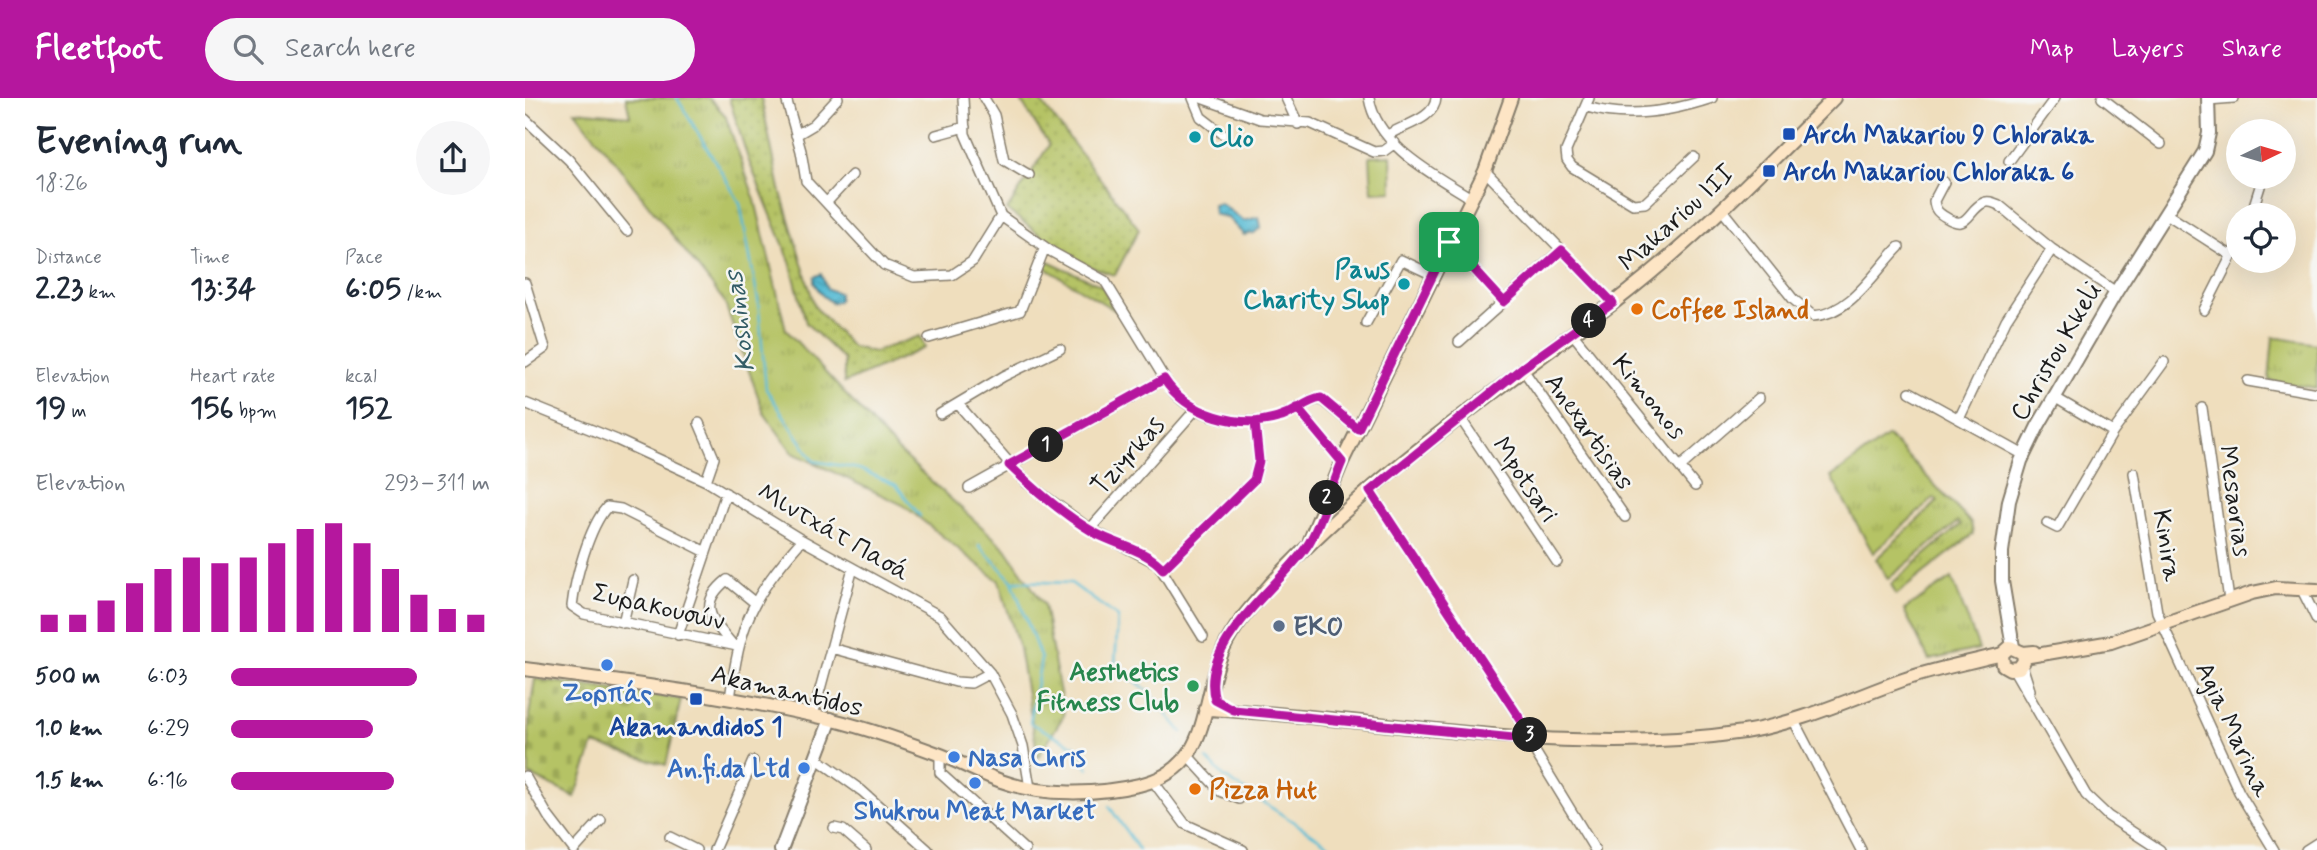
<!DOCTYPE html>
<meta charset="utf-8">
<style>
body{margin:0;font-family:Mynerve,sans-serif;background:#f6f6f7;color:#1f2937;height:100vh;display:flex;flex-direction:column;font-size:26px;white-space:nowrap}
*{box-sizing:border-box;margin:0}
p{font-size:23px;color:#747a83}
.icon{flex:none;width:38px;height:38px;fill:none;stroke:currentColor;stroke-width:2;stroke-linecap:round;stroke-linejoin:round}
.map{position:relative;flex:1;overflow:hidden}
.side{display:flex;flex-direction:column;background:#fff;width:525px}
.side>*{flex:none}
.needle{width:46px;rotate:85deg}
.tools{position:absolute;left:1701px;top:21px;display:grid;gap:14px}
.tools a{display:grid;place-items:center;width:70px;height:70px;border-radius:50%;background:#fff;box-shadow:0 7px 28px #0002;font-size:35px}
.pin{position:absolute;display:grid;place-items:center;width:60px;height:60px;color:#fff;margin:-30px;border-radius:14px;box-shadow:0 4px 10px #0006}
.km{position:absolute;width:35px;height:35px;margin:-18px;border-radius:50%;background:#222;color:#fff;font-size:19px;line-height:35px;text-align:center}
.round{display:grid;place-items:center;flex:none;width:74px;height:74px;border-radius:37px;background:#f6f6f7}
.summary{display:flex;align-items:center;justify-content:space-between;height:119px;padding:0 35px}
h1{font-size:38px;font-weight:700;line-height:52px}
.stats{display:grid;grid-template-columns:repeat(3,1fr);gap:10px;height:119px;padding:7px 35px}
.stats div{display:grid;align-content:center}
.stats b{font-size:30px;font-weight:700}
.stats small{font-size:19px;font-weight:400}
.stats p{font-size:19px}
.chart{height:196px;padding:14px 35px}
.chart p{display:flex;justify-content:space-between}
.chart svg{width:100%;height:126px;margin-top:7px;stroke:#b5179e;stroke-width:6}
ul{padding:0 35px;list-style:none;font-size:23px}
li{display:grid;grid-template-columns:112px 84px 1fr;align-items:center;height:52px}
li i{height:18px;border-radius:9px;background:#b5179e}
header{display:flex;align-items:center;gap:42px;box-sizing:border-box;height:98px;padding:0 35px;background:#b5179e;color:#fff}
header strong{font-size:33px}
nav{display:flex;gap:38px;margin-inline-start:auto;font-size:24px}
.search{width:490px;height:63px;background:#f6f6f7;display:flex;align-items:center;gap:18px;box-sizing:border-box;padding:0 24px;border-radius:38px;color:#747a83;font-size:26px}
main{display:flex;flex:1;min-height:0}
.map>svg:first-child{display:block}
.grass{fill:url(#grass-tufts);stroke:#687040;stroke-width:2}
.cemetery{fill:url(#cemetery-stones);stroke:#687040;stroke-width:2}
.park{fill:url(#park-dots);stroke:#687040;stroke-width:2}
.pitch{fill:#b5c365;stroke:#687040;stroke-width:2}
.water{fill:url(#water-waves);stroke:#396c78;stroke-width:2}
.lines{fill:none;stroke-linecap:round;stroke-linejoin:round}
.stream{stroke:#56bbd4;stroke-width:2.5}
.minor-casing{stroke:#867d6c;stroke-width:12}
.tertiary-casing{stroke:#867d6c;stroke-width:16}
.secondary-casing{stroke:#867d6c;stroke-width:16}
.minor{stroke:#fff;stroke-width:9}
.tertiary{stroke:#fff;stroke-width:12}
.secondary{stroke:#fde5c5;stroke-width:12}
.route-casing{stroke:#fff;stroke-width:14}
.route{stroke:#b5179e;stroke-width:9}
.transit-dot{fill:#1a4fb4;stroke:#f6f6f2;stroke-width:2.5}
.culture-dot{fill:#0f9aa8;stroke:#f6f6f2;stroke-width:2.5}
.food-dot{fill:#e8710a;stroke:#f6f6f2;stroke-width:2.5}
.service-dot{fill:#5c6f8a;stroke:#f6f6f2;stroke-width:2.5}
.shop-dot{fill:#3f7fe0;stroke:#f6f6f2;stroke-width:2.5}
.leisure-dot{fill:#2e9e5b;stroke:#f6f6f2;stroke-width:2.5}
.labels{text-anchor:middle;stroke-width:5;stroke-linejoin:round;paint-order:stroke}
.transit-label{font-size:26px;font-weight:bold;fill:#164399;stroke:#f6f6f2;text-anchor:start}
.culture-label{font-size:26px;font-weight:bold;fill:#0d838f;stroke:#f6f6f2;text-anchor:start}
.street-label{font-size:26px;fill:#1c1c1c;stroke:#f6f6f2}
.food-label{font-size:26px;font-weight:bold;fill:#c56008;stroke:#f6f6f2;text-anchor:start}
.service-label{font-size:26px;font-weight:bold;fill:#4e5e75;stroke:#f6f6f2;text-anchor:start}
.leisure-label{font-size:26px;font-weight:bold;fill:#27864d;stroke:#f6f6f2;text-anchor:end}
.shop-label{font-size:26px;font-weight:bold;fill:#366cbe;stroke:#f6f6f2}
.water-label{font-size:28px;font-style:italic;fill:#335c66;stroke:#f6f6f2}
</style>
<header>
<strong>Fleetfoot</strong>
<div class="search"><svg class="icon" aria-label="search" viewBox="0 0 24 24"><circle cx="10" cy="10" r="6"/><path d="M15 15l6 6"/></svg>Search here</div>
<nav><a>Map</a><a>Layers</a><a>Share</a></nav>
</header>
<main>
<section class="side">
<div class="summary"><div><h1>Evening run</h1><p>18:26</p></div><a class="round"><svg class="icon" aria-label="share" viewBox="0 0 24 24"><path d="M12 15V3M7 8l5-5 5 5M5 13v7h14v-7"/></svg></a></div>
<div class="stats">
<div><p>Distance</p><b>2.23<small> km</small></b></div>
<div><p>Time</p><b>13:34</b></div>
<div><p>Pace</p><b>6:05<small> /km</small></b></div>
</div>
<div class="stats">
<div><p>Elevation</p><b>19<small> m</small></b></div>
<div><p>Heart rate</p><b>156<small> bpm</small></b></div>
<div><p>kcal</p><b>152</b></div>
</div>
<div class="chart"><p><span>Elevation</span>293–311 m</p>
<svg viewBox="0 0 160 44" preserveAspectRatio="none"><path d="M5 44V38M15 44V38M25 44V33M35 44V27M45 44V22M55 44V18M65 44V20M75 44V18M85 44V13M95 44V8M105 44V6M115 44V13M125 44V22M135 44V31M145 44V36M155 44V38"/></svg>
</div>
<ul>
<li><b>500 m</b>6:03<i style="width:72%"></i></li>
<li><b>1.0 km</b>6:29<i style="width:55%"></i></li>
<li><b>1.5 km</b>6:16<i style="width:63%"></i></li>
</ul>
</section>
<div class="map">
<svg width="1792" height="752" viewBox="0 0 1792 752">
<defs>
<pattern id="grass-tufts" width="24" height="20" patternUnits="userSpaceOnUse" patternTransform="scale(1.75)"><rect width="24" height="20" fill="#b5c365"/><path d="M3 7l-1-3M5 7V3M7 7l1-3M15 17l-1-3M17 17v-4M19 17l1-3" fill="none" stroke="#9ba757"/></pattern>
<pattern id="cemetery-stones" width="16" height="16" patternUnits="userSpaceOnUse" patternTransform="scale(1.75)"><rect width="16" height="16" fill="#b5c365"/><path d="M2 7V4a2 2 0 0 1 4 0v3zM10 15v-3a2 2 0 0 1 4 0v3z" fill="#9ba757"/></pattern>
<pattern id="park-dots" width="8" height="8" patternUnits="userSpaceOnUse" patternTransform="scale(1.75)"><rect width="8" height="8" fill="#b5c365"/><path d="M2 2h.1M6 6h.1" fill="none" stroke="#9ba757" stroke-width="1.8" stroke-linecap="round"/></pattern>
<pattern id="water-waves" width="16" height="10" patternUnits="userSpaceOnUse" patternTransform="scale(1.75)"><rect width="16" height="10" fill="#56bbd4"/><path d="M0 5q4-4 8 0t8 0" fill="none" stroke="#4aa0b5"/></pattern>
</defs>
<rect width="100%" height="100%" fill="#f6f6f2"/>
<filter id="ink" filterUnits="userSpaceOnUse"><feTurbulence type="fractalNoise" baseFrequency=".0143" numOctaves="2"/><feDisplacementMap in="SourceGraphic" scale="14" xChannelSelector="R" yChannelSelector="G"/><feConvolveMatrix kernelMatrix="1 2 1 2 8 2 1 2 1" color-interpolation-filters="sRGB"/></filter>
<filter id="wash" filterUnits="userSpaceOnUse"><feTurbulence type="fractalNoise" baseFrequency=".00686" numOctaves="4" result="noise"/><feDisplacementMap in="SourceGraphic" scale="28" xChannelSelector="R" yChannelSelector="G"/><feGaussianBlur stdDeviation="1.57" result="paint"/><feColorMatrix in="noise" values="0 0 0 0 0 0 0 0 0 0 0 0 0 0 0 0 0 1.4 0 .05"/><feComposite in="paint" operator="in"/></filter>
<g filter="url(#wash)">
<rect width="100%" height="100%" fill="#efdebd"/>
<path class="grass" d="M101,0H184L200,17L230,102L261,232L372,352L481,451L519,507L539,617L513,659L494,550L474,483L378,407L268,355L239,315L199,203L50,13L105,18Z
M1748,239L1792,246V290L1744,283Z
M1363,338L1446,425L1448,436L1371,497L1366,486L1435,427L1433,424L1363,481L1351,461L1413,403L1409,400L1348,455L1306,379Z
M1427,480L1454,551L1404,562L1379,512Z"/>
<path class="cemetery" d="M10,581L156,601L141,667L69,646L50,699L4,677V617Z"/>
<path class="park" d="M204,0H236L255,91L290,209L327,249L349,254L395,238L400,250L319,285V262L281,225L265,163L223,61Z
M494,0H513L614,131L590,177C550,168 515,136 482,112L524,47Z
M521,162L577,188L591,213L517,168Z"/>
<path class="pitch" d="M866,57L867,93L847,94L845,58Z"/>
<path class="water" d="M695,105L719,123L734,119L736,129L729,135L719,137L703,120L689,116L688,107Z
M296,176L302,191L314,195V203L307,205L297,197L289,185V179Z"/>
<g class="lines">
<path class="stream" d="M152,0L215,105L233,202L241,291L289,363L334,371L371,387L395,418
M454,447L487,483L516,561L505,625L550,648L563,671
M488,483L546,485L593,519L590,567L623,593L657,634
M682,661L699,679L812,752
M584,708L614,752"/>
</g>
</g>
<g filter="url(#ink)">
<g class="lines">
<g class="minor-casing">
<path id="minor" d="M261,0L276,53L281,83L359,167L389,179L427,177L448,163L476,118L440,36L438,0
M459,0L469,17L479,62L504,77
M668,0L676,19L698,36
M676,0L735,21L785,25L849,54L859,53L870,45
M761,0L773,26
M844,0C852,48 908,76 946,100
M1064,0L1041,53L1042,62L1047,69L1108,106L1120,105L1169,59
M1577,0L1636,46
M1683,2L1709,0
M1062,9C1102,21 1148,13 1187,0
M0,21L44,62L102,133
M271,37L288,27L313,0
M411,37L440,29
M863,37C878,27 910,21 911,0
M1484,63L1530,0
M960,73L1088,205
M1419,84L1409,103C1410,113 1414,115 1422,120C1443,133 1443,112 1458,105C1463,102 1469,105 1474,107L1527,151L1591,194
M302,104L327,77
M1197,112L1268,201L1288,218C1326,216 1350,173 1374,149
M1640,115L1707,158
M1726,117L1738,79
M476,118L527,154L580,183L644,288C666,320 722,331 757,318C771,314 781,302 796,301L833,331
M924,144L979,204
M0,185L20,250L0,264
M1679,212L1713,145
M841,225L876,162L908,177
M1047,235L1170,388
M404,240L495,213L520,149
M934,244L1036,152
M997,270L1100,419
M1723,283L1792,295
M1385,294L1499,357
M1529,299L1588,334
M0,305L92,342L181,383L277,442L415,518L465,575L487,616L498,648L505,690
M433,306L502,385L565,431L633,466L678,539
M772,310L817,364
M1677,310L1704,502
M415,316L479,278L535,251
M936,321L1032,464
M1434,321L1481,222L1527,151
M174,325L189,360L181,383
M1155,369L1234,300
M1609,375L1632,514L1714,694L1749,752
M444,390L639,281
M845,393L1008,641
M1522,425L1532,430L1588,334L1639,264
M565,431L672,310
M181,454L96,411L82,409C64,429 50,481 47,508L59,516L212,548
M638,471L729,382L734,363L730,324
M1777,492L1792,522
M98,525L108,482
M153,537L201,395
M207,546C187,522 171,507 202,482L229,504
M306,550L431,584L446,585L465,575
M1497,567L1505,592
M1489,572L1561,697L1583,718L1635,752
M205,601C215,525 226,500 277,442
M288,617L328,470
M1269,623L1336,752
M1003,642L1070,752
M415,657V675L500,752
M664,659L695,693L714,701
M291,660L337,693L403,752
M0,678L23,718L49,752
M628,683L660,726L718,752
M309,730L318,732L341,752
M145,739L171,752
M49,752L76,722
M189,752L228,663
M1781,752L1792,745"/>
</g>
<g class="tertiary-casing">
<path id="tertiary" d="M1488,549L1477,483V454L1484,403L1496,363L1513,328L1591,194L1680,53L1684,35L1683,0
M256,752L306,621"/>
</g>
<g class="secondary-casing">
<path id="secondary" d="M785,442L817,364L960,73L986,0
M1498,555L1499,563L1494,570L1485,571L1478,567L1477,556L1485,549L1498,555L1509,554
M1499,559L1586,544L1727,495L1751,490L1792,492
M0,571C97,584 195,596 291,618C333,627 376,642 416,657C436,665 455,675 476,683C517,698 571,697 614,687C687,670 674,608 698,552C709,527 729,506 746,486C843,380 973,292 1087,206C1168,144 1238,72 1309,0
M680,611C860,619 1038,661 1219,634C1274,625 1323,602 1375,583C1408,571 1443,565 1477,556"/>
</g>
<use href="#minor" class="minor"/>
<use href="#tertiary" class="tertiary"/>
<use href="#secondary" class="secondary"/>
</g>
</g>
<g class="lines" filter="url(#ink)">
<g class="route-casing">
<path id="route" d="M924,144L833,331L796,300C781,302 771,314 757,319C715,332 662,317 639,281L484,367C510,392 539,417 570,435C592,447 622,452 638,471L729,382L734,363L730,324C746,321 758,319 772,310L817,364C806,390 798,421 784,445C759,486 672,544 690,602L709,612L1009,642L845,393L997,270L1088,205L1037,152L979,204L924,144"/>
</g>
<use href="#route" class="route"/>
</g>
<g class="transit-dot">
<rect x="1257" y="29" width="14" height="14" rx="3.5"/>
<rect x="1237" y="66" width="14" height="14" rx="3.5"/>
<rect x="164" y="594" width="14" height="14" rx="3.5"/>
</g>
<g class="culture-dot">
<circle cx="670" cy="39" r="7"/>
<circle cx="879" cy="186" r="7"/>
</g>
<g class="food-dot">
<circle cx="1112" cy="211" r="7"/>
<circle cx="670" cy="691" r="7"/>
</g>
<circle class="service-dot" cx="754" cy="528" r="7"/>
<g class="shop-dot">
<circle cx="82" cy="567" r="7"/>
<circle cx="429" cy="659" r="7"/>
<circle cx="279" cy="670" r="7"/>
<circle cx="450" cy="685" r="7"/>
</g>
<circle class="leisure-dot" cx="668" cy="588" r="7"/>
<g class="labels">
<g class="transit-label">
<text x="1278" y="45">Arch Makariou 9 Chloraka</text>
<text x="1258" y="82">Arch Makariou Chloraka 6</text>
<text x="171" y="637" text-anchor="middle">Akamandidos 1</text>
</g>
<g class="culture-label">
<text x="684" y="48">Clio</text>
<text x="865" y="180" text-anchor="end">Paws<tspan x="865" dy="30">Charity Shop</tspan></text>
</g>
<g class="street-label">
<text transform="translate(1151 119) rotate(-42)" y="9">Makariou III</text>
<text transform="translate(1530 253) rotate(-60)" y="9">Christou Kkeli</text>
<text transform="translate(1125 298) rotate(51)" y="9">Kimonos</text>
<text transform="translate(1065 333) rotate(55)" y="9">Anexartisias</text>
<text transform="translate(602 357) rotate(-48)" y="9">Tziyrkas</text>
<text transform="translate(1001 381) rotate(56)" y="9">Mpotsari</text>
<text transform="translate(1711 403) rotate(82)" y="9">Mesaorias</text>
<text transform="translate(309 433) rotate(30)" y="9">Μιντχάτ Πασά</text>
<text transform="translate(1643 447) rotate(81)" y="9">Kinira</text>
<text transform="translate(134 508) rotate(13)" y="9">Συρακουσών</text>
<text transform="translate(262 592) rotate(13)" y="9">Akamantidos</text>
<text transform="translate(1709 631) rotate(65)" y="9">Agia Marina</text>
</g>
<g class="food-label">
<text x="1126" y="220">Coffee Island</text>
<text x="684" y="700">Pizza Hut</text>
</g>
<g class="service-label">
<text x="768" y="537">EKO</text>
</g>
<g class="leisure-label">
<text x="654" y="582">Aesthetics<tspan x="654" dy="30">Fitness Club</tspan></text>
</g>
<g class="shop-label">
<text x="82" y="603">Ζορπάς</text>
<text x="443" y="668" text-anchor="start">Nasa Chris</text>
<text x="265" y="679" text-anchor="end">An.fi.da Ltd</text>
<text x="450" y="721">Shukrou Meat Market</text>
</g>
<g class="water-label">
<text transform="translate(213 224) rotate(-97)" y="10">Koshinas</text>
</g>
</g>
</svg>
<div class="tools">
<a><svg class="needle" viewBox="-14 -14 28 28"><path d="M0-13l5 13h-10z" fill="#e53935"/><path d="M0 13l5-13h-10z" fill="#747a83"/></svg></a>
<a><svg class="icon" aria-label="locate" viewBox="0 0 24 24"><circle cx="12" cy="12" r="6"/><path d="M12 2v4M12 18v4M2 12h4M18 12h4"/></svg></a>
</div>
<div class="pin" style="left:924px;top:144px;background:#1e9e55"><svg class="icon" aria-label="arrive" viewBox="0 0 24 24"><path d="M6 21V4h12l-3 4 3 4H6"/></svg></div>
<b class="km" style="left:521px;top:347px">1</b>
<b class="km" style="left:802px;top:400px">2</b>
<b class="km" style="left:1005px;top:637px">3</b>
<b class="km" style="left:1064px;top:223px">4</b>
</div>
</main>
